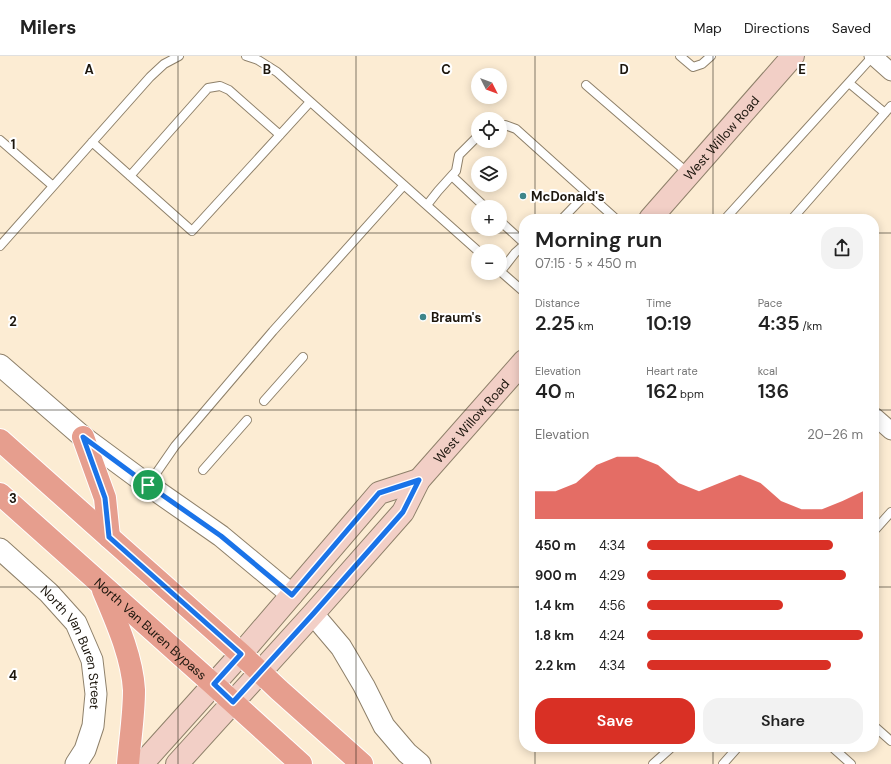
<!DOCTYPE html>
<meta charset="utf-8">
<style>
body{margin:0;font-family:"DM Sans",sans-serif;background:#f2f2f2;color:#222;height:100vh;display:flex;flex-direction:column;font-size:15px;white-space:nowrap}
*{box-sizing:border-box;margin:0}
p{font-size:13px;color:#767676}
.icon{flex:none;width:22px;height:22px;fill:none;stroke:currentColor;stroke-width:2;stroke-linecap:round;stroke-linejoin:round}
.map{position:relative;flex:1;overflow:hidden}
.side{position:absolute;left:519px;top:158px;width:360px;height:538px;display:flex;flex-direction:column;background:#fff;border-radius:16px;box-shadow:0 2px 10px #0003}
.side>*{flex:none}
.needle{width:26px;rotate:132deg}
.buttons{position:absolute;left:471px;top:12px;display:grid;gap:8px}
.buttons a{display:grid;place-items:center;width:36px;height:36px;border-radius:50%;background:#fff;box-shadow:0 2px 10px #0003;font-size:20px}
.pin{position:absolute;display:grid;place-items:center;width:34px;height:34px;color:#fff;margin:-17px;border:2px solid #fff;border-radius:50%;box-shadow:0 1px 4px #0007}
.round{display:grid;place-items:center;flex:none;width:42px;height:42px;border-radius:16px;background:#f2f2f2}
.summary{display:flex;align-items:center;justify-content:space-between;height:68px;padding:0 16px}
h1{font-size:22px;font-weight:600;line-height:30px}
.stats{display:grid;grid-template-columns:repeat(3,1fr);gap:6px;height:68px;padding:4px 16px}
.stats div{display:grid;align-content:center}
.stats b{font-size:20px;font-weight:600}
.stats small{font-size:11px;font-weight:400}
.stats p{font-size:11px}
.chart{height:112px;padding:8px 16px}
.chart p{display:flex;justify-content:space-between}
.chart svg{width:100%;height:72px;margin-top:4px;fill:#d93025;opacity:.7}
.cta{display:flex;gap:8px;margin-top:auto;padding:8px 16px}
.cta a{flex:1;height:46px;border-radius:16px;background:#d93025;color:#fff;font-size:16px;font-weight:600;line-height:46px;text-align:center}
.cta a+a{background:#f2f2f2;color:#222}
ul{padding:0 16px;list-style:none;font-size:13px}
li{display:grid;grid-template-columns:64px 48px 1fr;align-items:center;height:30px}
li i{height:10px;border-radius:5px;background:#d93025}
header{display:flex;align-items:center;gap:24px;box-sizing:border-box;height:56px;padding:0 20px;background:#fff;border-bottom:1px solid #e0e0e0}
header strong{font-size:19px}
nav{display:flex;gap:22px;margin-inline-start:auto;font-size:14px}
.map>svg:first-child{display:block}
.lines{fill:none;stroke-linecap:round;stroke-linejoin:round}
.service-casing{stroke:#8e806a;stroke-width:10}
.minor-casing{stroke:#8e806a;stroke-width:19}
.tertiary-casing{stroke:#8e806a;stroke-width:23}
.secondary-casing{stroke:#8e806a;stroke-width:24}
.primary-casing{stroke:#fff;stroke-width:24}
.service{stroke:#fff;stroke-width:8}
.minor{stroke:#fff;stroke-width:17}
.tertiary{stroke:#fff;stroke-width:21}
.secondary{stroke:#f2cfc6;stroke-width:22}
.primary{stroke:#e69e8e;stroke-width:22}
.route-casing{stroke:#fff;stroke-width:8}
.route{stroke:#1a73e8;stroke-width:5}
.grid{fill:none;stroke:#1c160d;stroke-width:1;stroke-opacity:0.55}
.poi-dot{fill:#3d858a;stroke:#fff;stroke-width:1.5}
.labels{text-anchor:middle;stroke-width:4;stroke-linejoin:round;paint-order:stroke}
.street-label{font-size:13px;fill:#1c160d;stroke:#fff}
.poi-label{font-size:13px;font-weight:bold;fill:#1c160d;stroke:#fff;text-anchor:start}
.grid-label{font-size:13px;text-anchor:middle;font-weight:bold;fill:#1c160d;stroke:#fff;stroke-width:4;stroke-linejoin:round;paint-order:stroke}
</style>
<header>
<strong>Milers</strong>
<nav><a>Map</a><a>Directions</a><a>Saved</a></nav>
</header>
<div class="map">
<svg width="891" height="708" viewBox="0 0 891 708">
<rect width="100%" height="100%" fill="#fcecd3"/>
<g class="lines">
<g class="service-casing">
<path id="service" d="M246,0L258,4L277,16L478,195
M680,0L693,11L702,8L711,0
M849,27L885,57
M586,29L689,118
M500,69H505L516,73L616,163
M0,84L53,130
M92,86L192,175L310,46
M130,120L208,32L220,30L229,34L280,79
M452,120L485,151
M427,149L438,135L456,115L459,99L478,80
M562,163L587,137
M725,163L873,0
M792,163L891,50
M500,165L524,187
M0,190L150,21L164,8L179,0
M500,215L524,236
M501,215L515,197L524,189
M264,345L303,301
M203,414L247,364
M148,429L175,390L273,275L404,129
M874,475L891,456
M874,670L891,685
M832,691L851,708
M653,708L672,691
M723,708L738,691"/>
</g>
<g class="minor-casing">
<path id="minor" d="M873,0L891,16
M874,360L891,375"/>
</g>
<g class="tertiary-casing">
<g id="tertiary">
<path d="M0,309L83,381L148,429L221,480L292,539"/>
<path id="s1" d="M0,493L49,537L76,567L92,604L96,638L93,670L85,694L76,708"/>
<path d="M313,558L341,591L364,630L384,670L407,697L420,708"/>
</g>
</g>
<g class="secondary-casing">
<g id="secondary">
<path id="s2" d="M650,163L793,0"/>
<path d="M142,708L241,598L379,437L419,424"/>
<path id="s3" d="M177,708L313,558L403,456L419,424L524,305"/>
</g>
</g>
<g class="primary-casing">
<g id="primary">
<path d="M83,381L105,442L109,481"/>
<path d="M0,384L109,481L241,598L279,634L362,708"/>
<path id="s4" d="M0,438L214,629L301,708"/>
<path d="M103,534C116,565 132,600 134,634C134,659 130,683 128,708"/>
</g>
</g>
<use href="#service" class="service"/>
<use href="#minor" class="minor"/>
<use href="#tertiary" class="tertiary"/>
<use href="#secondary" class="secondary"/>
<use href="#primary" class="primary"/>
</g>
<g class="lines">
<g class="route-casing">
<path id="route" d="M83,381L148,429L221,480L292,539L379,437L419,424L403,456L313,558L233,646L214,628L241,598L109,481L105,442Z"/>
</g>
<use href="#route" class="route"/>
</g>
<path class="grid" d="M178,0V708M356,0V708M535,0V163M713,0V163M0,177H524M874,177H891M0,354H524M874,354H891M0,531H524M874,531H891M535,691V708M713,691V708"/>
<g class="poi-dot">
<circle cx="523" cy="140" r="4"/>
<circle cx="423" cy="261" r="4"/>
</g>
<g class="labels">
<g class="street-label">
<text dy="5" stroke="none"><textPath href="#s2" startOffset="108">West Willow Road</textPath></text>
<text dy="5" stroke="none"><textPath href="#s3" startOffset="453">West Willow Road</textPath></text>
<text dy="5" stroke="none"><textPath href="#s4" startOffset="202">North Van Buren Bypass</textPath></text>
<text dy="5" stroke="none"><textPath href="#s1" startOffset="127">North Van Buren Street</textPath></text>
</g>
<g class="poi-label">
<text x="531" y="145">McDonald's</text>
<text x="431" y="266">Braum's</text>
</g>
</g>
<g class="grid-label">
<text x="89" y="18">A</text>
<text x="267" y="18">B</text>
<text x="446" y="18">C</text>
<text x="624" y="18">D</text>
<text x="802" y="18">E</text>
<text x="13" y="93">1</text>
<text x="13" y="270">2</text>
<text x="13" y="447">3</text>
<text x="13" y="624">4</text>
</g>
</svg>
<div class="buttons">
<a><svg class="needle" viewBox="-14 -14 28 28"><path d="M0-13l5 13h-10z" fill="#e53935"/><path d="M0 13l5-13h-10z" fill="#767676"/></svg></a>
<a><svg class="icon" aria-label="locate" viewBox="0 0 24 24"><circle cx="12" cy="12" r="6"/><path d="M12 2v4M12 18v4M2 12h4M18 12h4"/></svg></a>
<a><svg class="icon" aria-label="layers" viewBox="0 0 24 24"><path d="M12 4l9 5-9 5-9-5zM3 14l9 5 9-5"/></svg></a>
<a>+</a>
<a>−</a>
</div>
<div class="pin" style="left:148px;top:429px;background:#1e9e55"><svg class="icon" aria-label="arrive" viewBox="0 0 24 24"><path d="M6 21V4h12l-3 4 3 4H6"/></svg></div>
<section class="side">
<div class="summary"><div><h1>Morning run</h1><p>07:15 · 5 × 450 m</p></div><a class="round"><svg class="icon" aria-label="share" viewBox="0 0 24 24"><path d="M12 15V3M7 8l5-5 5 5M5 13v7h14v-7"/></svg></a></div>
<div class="stats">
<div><p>Distance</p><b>2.25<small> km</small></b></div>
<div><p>Time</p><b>10:19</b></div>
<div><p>Pace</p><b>4:35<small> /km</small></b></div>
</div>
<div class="stats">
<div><p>Elevation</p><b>40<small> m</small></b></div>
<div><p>Heart rate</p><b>162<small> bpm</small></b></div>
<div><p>kcal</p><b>136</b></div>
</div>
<div class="chart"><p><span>Elevation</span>20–26 m</p>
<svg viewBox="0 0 160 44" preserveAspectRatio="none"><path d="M0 44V27L10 27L20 22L30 11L40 6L50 6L60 11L70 22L80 27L90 22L100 17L110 22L120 33L130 38L140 38L150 33L160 27V44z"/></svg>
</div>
<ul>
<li><b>450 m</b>4:34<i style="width:86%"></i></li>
<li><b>900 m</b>4:29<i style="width:92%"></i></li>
<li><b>1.4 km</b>4:56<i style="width:63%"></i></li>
<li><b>1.8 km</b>4:24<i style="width:100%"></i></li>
<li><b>2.2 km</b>4:34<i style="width:85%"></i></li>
</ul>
<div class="cta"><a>Save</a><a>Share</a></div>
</section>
</div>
